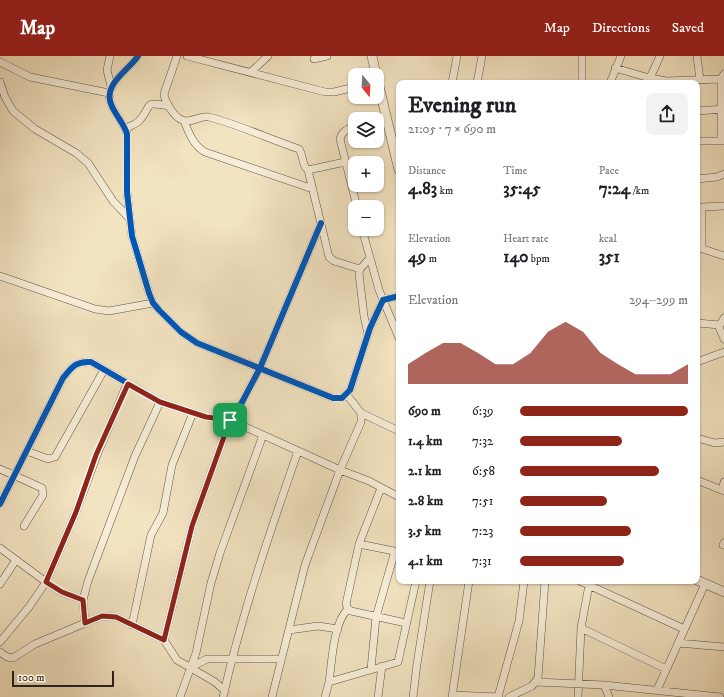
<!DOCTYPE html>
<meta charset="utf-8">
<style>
body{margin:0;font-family:"IM FELL DW Pica",serif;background:#f2f2f2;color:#202124;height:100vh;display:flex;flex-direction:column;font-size:15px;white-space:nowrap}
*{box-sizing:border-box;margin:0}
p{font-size:13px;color:#757577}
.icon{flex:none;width:22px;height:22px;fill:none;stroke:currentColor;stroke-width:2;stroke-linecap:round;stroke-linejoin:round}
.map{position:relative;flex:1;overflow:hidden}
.side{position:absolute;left:396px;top:24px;width:304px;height:504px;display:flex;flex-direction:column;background:#fff;border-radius:8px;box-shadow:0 1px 3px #0004}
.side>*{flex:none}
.needle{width:26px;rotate:162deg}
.tools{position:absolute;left:348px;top:12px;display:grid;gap:8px}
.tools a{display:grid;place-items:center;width:36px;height:36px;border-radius:8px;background:#fff;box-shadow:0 1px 3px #0004;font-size:20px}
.scale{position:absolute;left:12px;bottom:10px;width:102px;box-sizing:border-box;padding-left:4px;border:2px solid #2f231b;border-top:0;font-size:11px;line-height:14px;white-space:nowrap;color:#2f231b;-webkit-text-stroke:3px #f7edd7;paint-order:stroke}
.pin{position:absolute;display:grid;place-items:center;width:34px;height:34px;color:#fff;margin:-17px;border-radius:8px;box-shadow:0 2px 6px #0006}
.round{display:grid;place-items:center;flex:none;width:42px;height:42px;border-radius:8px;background:#f2f2f2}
.overview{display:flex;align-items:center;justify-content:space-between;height:68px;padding:0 12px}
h1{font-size:22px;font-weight:700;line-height:30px}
.stats{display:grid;grid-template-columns:repeat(3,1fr);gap:6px;height:68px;padding:4px 12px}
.stats div{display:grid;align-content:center}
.stats b{font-size:17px;font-weight:700}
.stats small{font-size:11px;font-weight:400}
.stats p{font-size:11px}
.chart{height:112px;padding:8px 12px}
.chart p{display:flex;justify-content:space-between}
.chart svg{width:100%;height:72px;margin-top:4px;fill:#8f2418;opacity:.7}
ul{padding:0 12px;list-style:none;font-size:13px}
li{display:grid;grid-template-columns:64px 48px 1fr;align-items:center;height:30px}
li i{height:10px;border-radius:5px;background:#8f2418}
header{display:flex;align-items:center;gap:24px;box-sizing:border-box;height:56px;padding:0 20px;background:#8f2418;color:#fff}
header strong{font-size:19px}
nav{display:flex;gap:22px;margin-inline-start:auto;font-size:14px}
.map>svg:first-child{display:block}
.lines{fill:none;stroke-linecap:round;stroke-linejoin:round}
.minor-casing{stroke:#605344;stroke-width:8}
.tertiary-casing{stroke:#605344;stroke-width:10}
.minor{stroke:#f7edd7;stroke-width:7}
.tertiary{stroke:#f7edd7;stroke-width:9}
.cycleway-casing{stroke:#f7edd7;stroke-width:8}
.cycleway{stroke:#0057b8;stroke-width:6}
.route-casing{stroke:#fff;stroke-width:8}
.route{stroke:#8f2418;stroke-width:5}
</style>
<header>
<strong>Map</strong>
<nav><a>Map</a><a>Directions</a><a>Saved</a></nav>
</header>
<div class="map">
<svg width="724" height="641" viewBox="0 0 724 641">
<rect width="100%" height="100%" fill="#f2e3c1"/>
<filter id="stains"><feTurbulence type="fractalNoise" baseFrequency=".005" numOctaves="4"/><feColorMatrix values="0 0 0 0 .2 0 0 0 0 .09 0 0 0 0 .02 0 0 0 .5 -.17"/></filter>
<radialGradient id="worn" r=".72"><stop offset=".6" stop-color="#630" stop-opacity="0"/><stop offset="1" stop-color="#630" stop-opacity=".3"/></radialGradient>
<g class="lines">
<g class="minor-casing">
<path id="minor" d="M110,0L107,14L111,30
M138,0C128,15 103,28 111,48C115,59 124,67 127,78V136L132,180L149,237L153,247L159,254L181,276L197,287L333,342H342L350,334L370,272L383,244L399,240
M177,0L164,38C165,46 174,61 182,64C191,68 200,59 209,61C240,69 269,83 299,93C304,100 301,109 308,114L345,106
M187,0L325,36H334L355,31
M582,0V27
M697,0L700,24
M314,3L327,0
M0,6L30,21L109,37
M615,12L646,21L666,25L721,23L724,18
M251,16L268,0
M650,22L660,0
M721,23V85
M0,26L5,41L13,55L35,73L76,97L88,107L113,145L130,163
M452,27L457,0
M477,27L482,0
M610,27L621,0
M697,55L724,53
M184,65C189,77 193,89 205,96L313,133
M377,65L387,62
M355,71C347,73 342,75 340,83L357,151
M125,73C130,70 136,68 139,65C154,49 141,45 169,50
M697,85H724
M308,114L329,201L334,205L360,213
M697,123L717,121L724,118
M362,173L379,234L399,282
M697,191L724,200
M702,193V151L724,150
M0,220L95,253L109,255L153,247
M724,262L719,271L724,283
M697,267L720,269
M368,278L364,260L359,218L360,213L370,202
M697,306L724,296
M361,357L399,375
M697,382L715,387L724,386
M27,395L48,403L55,401L104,314
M0,413L42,432L43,439L24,470
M697,424L724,435
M381,432L359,488L346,548L348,553L351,555L406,567
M722,434L724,426
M0,448L63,322C72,311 76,305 91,306L160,346L206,361L230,364L239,352L260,312L321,167
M359,488L399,496
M723,489L724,487
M0,492L46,526L61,536L83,544
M580,525L684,573
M0,528L16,504
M85,567L83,544L88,525L135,400L160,346
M132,569L151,479L163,457L172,409L193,357
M581,572L666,613
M289,574L318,570L338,573
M0,586L29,551L46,526L76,456L97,399L127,328
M678,587L724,591
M0,596L7,601L13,602L35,588L102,560L116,561L164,584
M191,611L207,603H281
M371,613L376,561L395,495
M329,626C332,606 333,567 348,553
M536,626L604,629L720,641
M604,629L609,641
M657,634L705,528
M225,635L215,626L177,604L164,584L192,470L230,364L340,414L369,425L399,441
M453,639L499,641
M180,641L196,597L211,527L220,497L263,379
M223,641C242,557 270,476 298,395
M272,641L305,509L340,414L361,366V357L347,339
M325,641L329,626L398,606L416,525
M378,641L382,610
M413,641L417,608L430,525
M452,641L469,525
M498,641L519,565L524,525
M509,641L532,630L538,622L545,525
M578,641L581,572L589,529"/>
</g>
<g class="tertiary-casing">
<path id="tertiary" d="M372,0L376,19
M377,22L399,114
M697,524L724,536"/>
</g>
<use href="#minor" class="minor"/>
<use href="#tertiary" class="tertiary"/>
<g class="cycleway-casing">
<path id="cycleway" d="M138,0C128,15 103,28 111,48C115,59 124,67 127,78V136L132,180L149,237L153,247L159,254L181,276L197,287L333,342H342L350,334L370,272L383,244L399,240
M0,448L63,322C72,311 76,305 91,306L160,346L206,361L230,364L239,352L260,312L321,167"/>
</g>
<use href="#cycleway" class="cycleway"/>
</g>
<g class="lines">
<g class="route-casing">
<path id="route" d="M128,328L160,346L206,361L230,364L192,470L164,584L116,561L102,560L85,567L83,544L62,536L46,526L76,456L96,399Z"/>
</g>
<use href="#route" class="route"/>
</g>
<rect width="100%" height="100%" filter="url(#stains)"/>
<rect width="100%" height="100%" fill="url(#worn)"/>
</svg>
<div class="tools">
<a><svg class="needle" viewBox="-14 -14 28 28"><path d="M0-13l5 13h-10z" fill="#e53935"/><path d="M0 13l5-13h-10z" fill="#757577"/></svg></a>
<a><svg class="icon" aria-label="layers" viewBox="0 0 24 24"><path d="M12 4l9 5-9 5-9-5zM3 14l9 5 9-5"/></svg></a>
<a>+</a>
<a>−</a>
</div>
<div class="scale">100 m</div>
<div class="pin" style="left:230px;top:364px;background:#1e9e55"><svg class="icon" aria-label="arrive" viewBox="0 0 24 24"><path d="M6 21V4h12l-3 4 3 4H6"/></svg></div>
<section class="side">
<div class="overview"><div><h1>Evening run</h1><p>21:05 · 7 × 690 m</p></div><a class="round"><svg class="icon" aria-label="share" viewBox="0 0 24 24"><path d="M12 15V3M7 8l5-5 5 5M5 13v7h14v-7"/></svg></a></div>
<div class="stats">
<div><p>Distance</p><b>4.83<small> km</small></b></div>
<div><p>Time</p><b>35:45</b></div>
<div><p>Pace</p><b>7:24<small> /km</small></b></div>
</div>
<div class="stats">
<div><p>Elevation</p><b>49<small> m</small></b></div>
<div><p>Heart rate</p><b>140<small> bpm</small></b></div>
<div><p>kcal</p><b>351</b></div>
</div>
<div class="chart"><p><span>Elevation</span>294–299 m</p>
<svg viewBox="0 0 160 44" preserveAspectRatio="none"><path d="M0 44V32L10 25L20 19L30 19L40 25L50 32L60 32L70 25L80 12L90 6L100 12L110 25L120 32L130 38L140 38L150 38L160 32V44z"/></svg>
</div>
<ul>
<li><b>690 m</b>6:39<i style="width:100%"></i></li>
<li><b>1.4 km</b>7:32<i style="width:61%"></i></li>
<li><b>2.1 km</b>6:58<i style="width:83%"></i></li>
<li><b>2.8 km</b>7:51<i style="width:52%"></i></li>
<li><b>3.5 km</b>7:23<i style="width:66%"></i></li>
<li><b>4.1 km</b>7:31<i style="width:62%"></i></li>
</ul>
</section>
</div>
